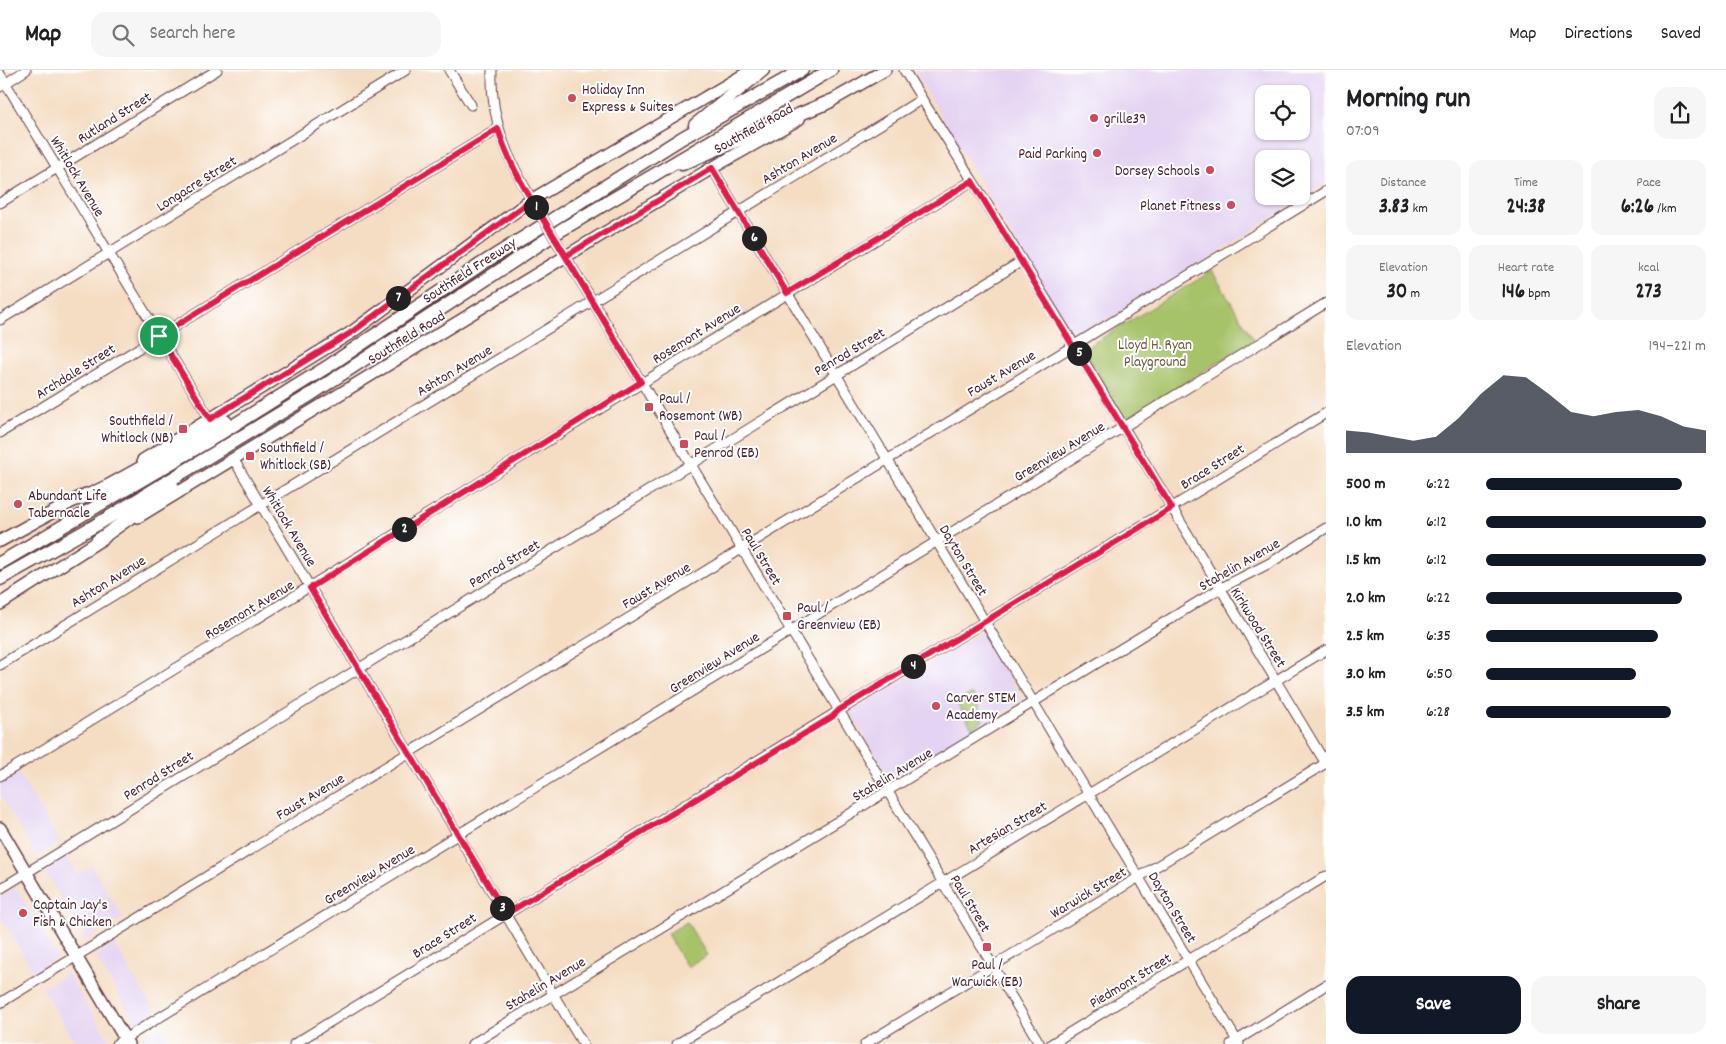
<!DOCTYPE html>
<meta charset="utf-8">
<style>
body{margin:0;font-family:Dekko,sans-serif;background:#f6f6f6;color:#202124;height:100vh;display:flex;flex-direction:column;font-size:19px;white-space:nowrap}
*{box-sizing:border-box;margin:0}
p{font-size:16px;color:#757577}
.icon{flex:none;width:28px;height:28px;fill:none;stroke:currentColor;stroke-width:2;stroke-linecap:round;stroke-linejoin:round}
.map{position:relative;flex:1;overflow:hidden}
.details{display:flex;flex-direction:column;background:#fff;width:400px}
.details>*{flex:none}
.tools{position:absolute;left:1255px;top:15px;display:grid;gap:10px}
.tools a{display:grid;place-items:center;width:55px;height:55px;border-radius:10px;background:#fff;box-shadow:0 1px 4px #0004;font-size:25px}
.pin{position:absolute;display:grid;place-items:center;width:42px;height:42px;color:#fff;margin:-21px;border:2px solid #fff;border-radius:50%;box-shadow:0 1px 5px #0007}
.km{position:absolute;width:25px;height:25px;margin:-12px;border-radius:50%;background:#222;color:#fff;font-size:14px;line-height:25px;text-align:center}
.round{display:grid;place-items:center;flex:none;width:52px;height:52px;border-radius:15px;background:#f6f6f6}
.head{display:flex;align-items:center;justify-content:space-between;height:85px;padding:0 20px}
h1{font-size:28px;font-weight:800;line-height:38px}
.figures{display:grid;grid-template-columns:repeat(3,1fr);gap:8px;height:85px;padding:5px 20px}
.figures div{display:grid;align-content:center;border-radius:12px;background:#f6f6f6;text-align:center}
.figures b{font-size:21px;font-weight:800}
.figures small{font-size:14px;font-weight:400}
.figures p{font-size:14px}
.chart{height:140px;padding:10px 20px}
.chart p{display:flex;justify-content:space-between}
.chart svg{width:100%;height:90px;margin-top:5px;fill:#111827;opacity:.7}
.primary-button{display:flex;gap:10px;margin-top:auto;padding:10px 20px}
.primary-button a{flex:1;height:58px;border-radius:15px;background:#111827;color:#fff;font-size:20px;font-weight:800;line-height:58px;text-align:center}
.primary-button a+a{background:#f6f6f6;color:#202124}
ul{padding:0 20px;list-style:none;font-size:16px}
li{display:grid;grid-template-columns:80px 60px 1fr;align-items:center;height:38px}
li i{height:12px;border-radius:6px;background:#111827}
header{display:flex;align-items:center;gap:30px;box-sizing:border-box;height:70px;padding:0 25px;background:#fff;border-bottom:1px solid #e0e0e0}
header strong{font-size:24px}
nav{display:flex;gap:28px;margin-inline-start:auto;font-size:18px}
.search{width:350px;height:45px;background:#f6f6f6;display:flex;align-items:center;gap:12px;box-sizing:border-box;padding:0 18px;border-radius:15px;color:#757577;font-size:19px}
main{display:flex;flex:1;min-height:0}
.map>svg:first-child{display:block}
.built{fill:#e4d3f2;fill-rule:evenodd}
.green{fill:#a7c36a;stroke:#78714a}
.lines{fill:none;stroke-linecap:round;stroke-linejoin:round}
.minor-casing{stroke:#643c42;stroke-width:11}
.major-casing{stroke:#643c42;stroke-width:14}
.highway-casing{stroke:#643c42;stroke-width:15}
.minor{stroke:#fff;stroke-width:9}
.major{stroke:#fff;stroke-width:11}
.highway{stroke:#fff;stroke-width:12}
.minor-bridge-casing{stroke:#643c42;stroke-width:11;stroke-linecap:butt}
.minor-bridge{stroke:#fff;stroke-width:9}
.route-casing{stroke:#fff;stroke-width:10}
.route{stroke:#e11d48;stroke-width:6}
.poi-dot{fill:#d1495b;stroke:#fff;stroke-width:2}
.labels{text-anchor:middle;stroke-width:4;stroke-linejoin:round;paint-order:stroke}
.poi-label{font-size:15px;fill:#4a1f2b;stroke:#fff;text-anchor:start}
.street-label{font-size:15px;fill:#4a1f2b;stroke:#fff}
.park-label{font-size:15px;fill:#6b5841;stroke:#fff}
</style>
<header>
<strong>Map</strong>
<div class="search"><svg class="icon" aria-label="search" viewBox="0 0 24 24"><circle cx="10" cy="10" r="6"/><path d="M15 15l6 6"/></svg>Search here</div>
<nav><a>Map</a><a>Directions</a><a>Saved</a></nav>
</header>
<main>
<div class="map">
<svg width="1326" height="974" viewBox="0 0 1326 974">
<rect width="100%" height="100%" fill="#fff"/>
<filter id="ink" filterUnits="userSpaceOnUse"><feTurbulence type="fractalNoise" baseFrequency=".02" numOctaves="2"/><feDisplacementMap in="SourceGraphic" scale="10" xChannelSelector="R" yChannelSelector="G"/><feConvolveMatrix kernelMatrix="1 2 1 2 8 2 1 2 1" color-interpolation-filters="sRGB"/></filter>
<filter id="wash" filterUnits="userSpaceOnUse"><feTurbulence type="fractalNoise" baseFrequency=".0096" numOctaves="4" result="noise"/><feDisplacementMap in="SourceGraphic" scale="20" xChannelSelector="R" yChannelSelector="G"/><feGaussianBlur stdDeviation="1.12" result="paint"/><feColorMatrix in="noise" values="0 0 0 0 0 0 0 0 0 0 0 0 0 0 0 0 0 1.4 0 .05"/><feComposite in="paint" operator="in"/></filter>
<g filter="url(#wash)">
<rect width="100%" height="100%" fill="#f5ddc3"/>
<path class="built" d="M1321,0L1326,6V113L1205,191L1076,268L1072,267L915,1ZM1264,24H1301V61H1264ZM1264,89H1301V126H1264Z
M982,562L1023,630L891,710L850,643Z
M19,704L60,772L37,786L0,725V715Z
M67,786L78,804L92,796L123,848L86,870L44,800Z
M16,817L58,888L34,902L0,846V827Z
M114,874L155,941L136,953L95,886Z
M67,903L109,970L103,974H76L42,918Z
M162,955L173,974H148L143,966Z"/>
<path class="green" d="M1212,201L1254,270L1126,349L1084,279Z
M969,625H973L980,635L978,641L983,651L972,658L957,633Z
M687,852L707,885L687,897L667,864Z"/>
</g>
<g filter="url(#ink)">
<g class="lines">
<g class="minor-casing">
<path id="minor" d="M449,0L471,35
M492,0C490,50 508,91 534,133
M904,0L1070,268L1326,694
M0,4L210,349
M0,17L26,0
M712,98L1239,974
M0,133L217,0
M563,182L1040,974
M0,250L406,0
M0,363L498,59
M234,390L583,974
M0,595L922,29
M0,706L972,111
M0,819L1022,191
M0,933L1326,121
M116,974L1326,233
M294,974L1326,343
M472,974L1219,519L1270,493L1326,458
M677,974L1326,580
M865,974L1326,693
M1051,974L1326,806
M1231,974L1326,915"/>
</g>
<g class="major-casing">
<path id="major" d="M824,35L885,0
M143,390L352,262L531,130L752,0
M138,447L558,191L712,98L799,49
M0,471L86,424
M0,534L105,467
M0,758L128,974"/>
</g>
<g class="highway-casing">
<path id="highway" d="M695,55L763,0
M682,94L831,31
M80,429L108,416L225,351
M97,471L173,417
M0,493L210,370L330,295L483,193L682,68L802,0
M0,509L96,455L310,325L561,160L831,0"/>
</g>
<use href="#minor" class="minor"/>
<use href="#major" class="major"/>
<use href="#highway" class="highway"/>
<g class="minor-bridge-casing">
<path id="minor-bridge" d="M536,137L561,179"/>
</g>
<use href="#minor-bridge" class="minor-bridge"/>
</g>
</g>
<g class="lines" filter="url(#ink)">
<g class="route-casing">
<path id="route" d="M159,266L498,59C511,101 536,137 558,174C586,220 613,267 641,312L310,518L506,844L832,647L839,640L1172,438L972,111L787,223L712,98L566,186L532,130L352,262L210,349L159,266"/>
</g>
<use href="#route" class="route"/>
</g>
<g class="poi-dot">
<circle cx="572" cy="28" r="5"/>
<circle cx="1094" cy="48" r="5"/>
<circle cx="1097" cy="83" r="5"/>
<circle cx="1210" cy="100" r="5"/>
<circle cx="1231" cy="135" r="5"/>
<rect x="644" y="332" width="10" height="10" rx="2.5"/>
<rect x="178" y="354" width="10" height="10" rx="2.5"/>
<rect x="679" y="369" width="10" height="10" rx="2.5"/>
<rect x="245" y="381" width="10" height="10" rx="2.5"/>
<circle cx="18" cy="434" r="5"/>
<rect x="782" y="541" width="10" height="10" rx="2.5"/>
<circle cx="936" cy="636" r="5"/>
<circle cx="23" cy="843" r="5"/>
<rect x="982" y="872" width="10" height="10" rx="2.5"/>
</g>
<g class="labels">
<g class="poi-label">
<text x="582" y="24">Holiday Inn<tspan x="582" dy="17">Express &amp; Suites</tspan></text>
<text x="1104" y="53">grille39</text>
<text x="1087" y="88" text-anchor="end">Paid Parking</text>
<text x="1200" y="105" text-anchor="end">Dorsey Schools</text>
<text x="1221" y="140" text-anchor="end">Planet Fitness</text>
<text x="659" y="333">Paul /<tspan x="659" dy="17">Rosemont (WB)</tspan></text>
<text x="173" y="355" text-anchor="end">Southfield /<tspan x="173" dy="17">Whitlock (NB)</tspan></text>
<text x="694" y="370">Paul /<tspan x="694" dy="17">Penrod (EB)</tspan></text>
<text x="260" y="382">Southfield /<tspan x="260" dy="17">Whitlock (SB)</tspan></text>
<text x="28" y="430">Abundant Life<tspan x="28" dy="17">Tabernacle</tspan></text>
<text x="797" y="542">Paul /<tspan x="797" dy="17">Greenview (EB)</tspan></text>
<text x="946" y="632">Carver STEM<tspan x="946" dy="17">Academy</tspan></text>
<text x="33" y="839">Captain Jay's<tspan x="33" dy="17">Fish &amp; Chicken</tspan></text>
<text x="987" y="899" text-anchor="middle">Paul /<tspan x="987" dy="17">Warwick (EB)</tspan></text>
</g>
<g class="street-label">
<text transform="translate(114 47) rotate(-32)" y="5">Rutland Street</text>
<text transform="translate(753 58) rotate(-29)" y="5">Southfield Road</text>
<text transform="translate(799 88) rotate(-31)" y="5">Ashton Avenue</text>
<text transform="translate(78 106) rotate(59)" y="5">Whitlock Avenue</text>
<text transform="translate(196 113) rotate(-32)" y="5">Longacre Street</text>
<text transform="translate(469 200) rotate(-33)" y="5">Southfield Freeway</text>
<text transform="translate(696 263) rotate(-32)" y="5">Rosemont Avenue</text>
<text transform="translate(406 267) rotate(-32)" y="5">Southfield Road</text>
<text transform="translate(849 281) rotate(-31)" y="5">Penrod Street</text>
<text transform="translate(454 300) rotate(-31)" y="5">Ashton Avenue</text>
<text transform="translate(75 301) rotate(-32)" y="5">Archdale Street</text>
<text transform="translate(1001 303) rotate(-31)" y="5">Faust Avenue</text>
<text transform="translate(1059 381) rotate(-31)" y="5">Greenview Avenue</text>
<text transform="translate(1212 396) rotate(-32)" y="5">Brace Street</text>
<text transform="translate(290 456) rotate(59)" y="5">Whitlock Avenue</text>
<text transform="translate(762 486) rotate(59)" y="5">Paul Street</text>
<text transform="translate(964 490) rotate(59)" y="5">Dayton Street</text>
<text transform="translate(504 493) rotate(-31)" y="5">Penrod Street</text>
<text transform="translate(1239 494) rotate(-30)" y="5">Stahelin Avenue</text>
<text transform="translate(108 511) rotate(-32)" y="5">Ashton Avenue</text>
<text transform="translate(656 515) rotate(-31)" y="5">Faust Avenue</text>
<text transform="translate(249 539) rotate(-31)" y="5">Rosemont Avenue</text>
<text transform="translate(1259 557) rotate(58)" y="5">Kirkwood Street</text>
<text transform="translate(714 592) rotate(-32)" y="5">Greenview Avenue</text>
<text transform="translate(892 704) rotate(-31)" y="5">Stahelin Avenue</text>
<text transform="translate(158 705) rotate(-32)" y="5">Penrod Street</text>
<text transform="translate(310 726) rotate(-31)" y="5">Faust Avenue</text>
<text transform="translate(1007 757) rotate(-31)" y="5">Artesian Street</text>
<text transform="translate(369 804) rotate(-31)" y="5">Greenview Avenue</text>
<text transform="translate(1088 822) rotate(-31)" y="5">Warwick Street</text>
<text transform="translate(971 833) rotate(59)" y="5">Paul Street</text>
<text transform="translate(1173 837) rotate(59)" y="5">Dayton Street</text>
<text transform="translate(444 865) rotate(-32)" y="5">Brace Street</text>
<text transform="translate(1130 910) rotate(-31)" y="5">Piedmont Street</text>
<text transform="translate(545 913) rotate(-31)" y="5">Stahelin Avenue</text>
</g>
<g class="park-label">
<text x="1155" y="279">Lloyd H. Ryan<tspan x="1155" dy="17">Playground</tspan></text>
</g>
</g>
</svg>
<div class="tools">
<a><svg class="icon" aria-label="locate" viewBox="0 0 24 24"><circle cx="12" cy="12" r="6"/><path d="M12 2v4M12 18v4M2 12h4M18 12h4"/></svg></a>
<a><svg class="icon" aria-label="layers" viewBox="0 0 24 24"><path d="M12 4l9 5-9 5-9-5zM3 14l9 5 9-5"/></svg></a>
</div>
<div class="pin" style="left:159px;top:266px;background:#1e9e55"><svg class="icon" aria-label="arrive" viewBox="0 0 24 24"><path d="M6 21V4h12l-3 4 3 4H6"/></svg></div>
<b class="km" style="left:536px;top:137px">1</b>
<b class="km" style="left:404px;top:459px">2</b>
<b class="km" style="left:502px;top:838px">3</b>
<b class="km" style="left:913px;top:596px">4</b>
<b class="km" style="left:1079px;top:283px">5</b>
<b class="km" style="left:754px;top:168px">6</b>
<b class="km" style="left:398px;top:228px">7</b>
</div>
<section class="details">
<div class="head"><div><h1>Morning run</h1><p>07:09</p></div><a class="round"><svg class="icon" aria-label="share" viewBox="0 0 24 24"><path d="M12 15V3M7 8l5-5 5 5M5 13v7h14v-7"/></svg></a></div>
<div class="figures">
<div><p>Distance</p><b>3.83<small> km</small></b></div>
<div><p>Time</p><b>24:38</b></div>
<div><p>Pace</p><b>6:26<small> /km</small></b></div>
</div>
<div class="figures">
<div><p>Elevation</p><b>30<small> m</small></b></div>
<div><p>Heart rate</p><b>146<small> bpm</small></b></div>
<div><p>kcal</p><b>273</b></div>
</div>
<div class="chart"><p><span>Elevation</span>194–221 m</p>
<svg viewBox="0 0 160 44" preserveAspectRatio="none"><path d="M0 44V33L10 34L20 36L30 38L40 36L50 27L60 15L70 6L80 7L90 15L100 24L110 26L120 24L130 23L140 26L150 31L160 33V44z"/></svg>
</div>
<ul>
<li><b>500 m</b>6:22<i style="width:89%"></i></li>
<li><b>1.0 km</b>6:12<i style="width:100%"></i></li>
<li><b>1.5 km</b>6:12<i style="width:100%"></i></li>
<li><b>2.0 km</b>6:22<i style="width:89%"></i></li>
<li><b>2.5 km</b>6:35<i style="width:78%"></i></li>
<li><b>3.0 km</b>6:50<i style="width:68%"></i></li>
<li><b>3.5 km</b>6:28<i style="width:84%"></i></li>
</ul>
<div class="primary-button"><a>Save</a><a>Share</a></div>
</section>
</main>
